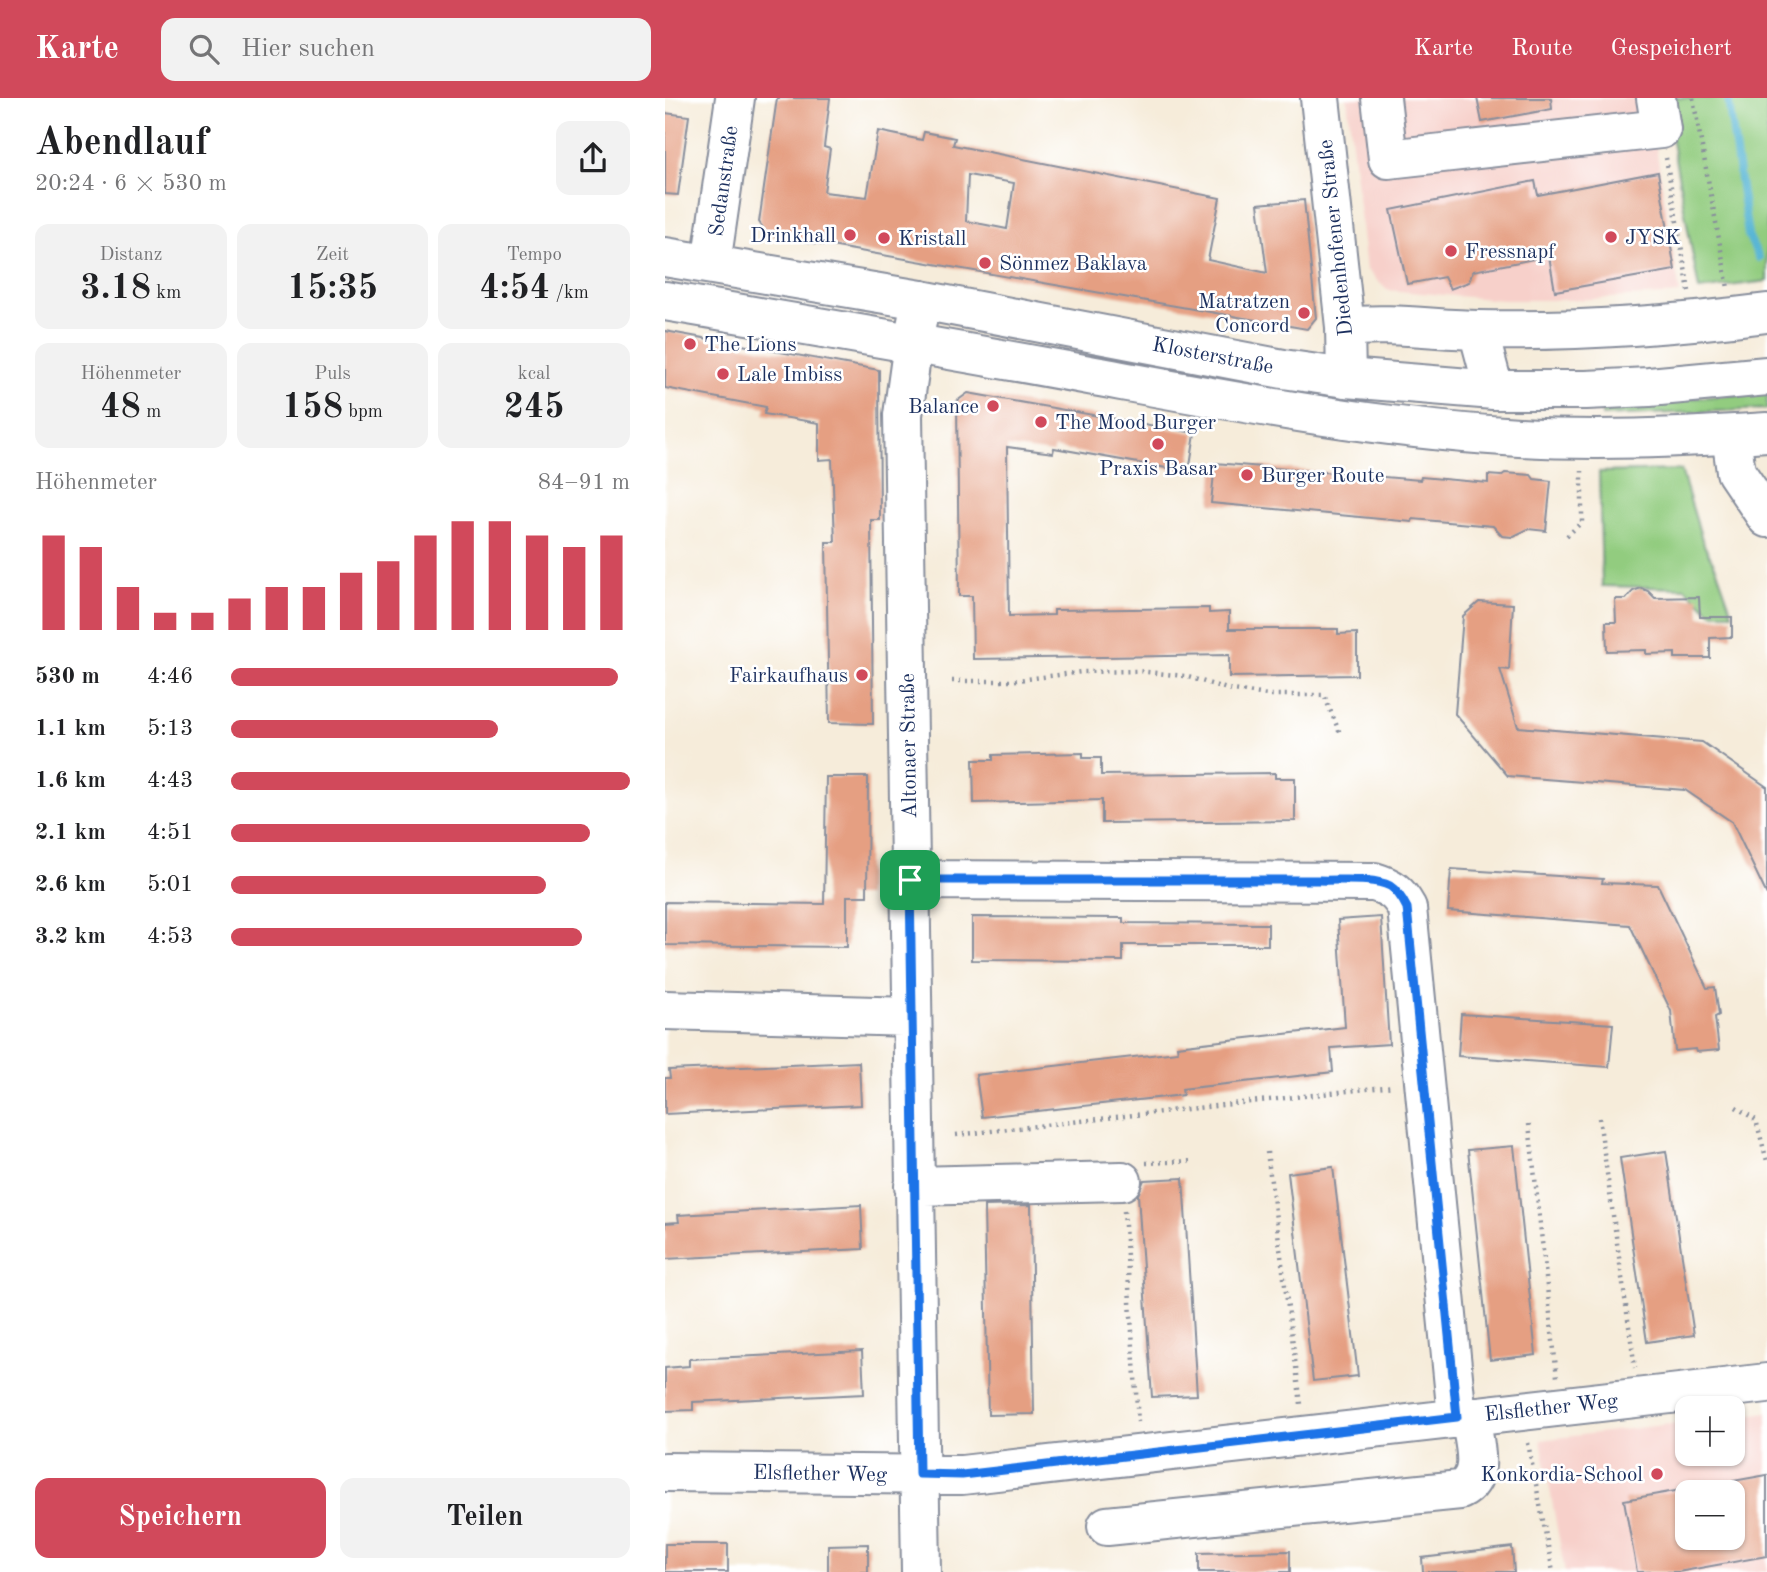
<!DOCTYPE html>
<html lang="de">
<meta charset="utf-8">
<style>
body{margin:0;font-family:"Old Standard TT",serif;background:#f2f2f2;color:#202124;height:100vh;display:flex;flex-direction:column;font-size:26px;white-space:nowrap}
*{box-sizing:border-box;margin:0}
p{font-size:23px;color:#757577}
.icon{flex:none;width:38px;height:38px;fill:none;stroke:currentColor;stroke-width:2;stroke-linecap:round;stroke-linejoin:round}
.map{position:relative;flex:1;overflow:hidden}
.details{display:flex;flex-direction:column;background:#fff;width:665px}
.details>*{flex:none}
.buttons{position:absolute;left:1010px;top:1298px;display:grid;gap:14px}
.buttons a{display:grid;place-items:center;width:70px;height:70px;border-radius:14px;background:#fff;box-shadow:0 2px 5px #0004;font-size:35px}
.pin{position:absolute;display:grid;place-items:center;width:60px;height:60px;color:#fff;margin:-30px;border-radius:14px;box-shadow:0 4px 10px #0006}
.round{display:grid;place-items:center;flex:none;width:74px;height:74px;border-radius:14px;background:#f2f2f2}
.summary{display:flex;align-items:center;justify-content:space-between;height:119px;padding:0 35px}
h1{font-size:38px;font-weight:600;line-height:52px}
.metrics{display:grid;grid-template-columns:repeat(3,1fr);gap:10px;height:119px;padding:7px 35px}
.metrics div{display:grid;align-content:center;border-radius:14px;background:#f2f2f2;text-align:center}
.metrics b{font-size:35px;font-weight:600}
.metrics small{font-size:19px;font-weight:400}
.metrics p{font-size:19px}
.chart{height:196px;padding:14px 35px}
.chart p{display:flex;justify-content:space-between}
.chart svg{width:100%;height:126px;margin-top:7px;stroke:#d1495b;stroke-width:6}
.cta{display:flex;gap:14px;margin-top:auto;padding:14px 35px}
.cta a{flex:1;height:80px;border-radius:14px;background:#d1495b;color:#fff;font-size:28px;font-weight:600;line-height:80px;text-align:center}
.cta a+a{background:#f2f2f2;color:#202124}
ul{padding:0 35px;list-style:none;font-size:23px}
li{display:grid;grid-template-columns:112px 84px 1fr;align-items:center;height:52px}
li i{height:18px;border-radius:9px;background:#d1495b}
header{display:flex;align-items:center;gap:42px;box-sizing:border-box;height:98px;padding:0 35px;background:#d1495b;color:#fff}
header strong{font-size:33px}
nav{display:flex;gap:38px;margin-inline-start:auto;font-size:24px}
.search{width:490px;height:63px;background:#f2f2f2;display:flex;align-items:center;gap:18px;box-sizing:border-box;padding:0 24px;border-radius:14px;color:#757577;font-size:26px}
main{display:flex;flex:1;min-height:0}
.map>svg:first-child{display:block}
.built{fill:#f7d0ca;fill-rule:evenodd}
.green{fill:#92cc7f;stroke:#567e6e;stroke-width:2}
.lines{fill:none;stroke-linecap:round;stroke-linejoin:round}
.stream{stroke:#56b5d4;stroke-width:8}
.building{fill:#e59f82;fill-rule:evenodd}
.minor-casing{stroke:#888e9c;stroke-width:42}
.major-casing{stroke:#888e9c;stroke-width:42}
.path{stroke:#888e9c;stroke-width:4.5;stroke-dasharray:2 5;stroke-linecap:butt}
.minor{stroke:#fff;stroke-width:38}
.major{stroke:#fff;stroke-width:38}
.route-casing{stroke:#fff;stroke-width:14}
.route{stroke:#1a73e8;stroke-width:9}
.poi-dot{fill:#d1495b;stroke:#fff;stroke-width:2.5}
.labels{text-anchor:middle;stroke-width:5;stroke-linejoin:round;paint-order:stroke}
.street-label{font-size:21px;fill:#1b2f5e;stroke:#fff}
.poi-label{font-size:21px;fill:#1b2f5e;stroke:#fff;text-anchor:start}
</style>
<header>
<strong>Karte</strong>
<div class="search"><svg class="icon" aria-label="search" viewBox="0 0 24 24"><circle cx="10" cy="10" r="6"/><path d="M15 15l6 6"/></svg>Hier suchen</div>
<nav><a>Karte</a><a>Route</a><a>Gespeichert</a></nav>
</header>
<main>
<section class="details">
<div class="summary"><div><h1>Abendlauf</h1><p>20:24 · 6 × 530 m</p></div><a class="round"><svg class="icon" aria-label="share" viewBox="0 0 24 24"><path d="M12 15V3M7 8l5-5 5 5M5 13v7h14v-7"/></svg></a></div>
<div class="metrics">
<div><p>Distanz</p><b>3.18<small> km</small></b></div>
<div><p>Zeit</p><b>15:35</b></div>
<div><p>Tempo</p><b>4:54<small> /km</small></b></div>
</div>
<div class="metrics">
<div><p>Höhenmeter</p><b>48<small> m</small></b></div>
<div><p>Puls</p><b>158<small> bpm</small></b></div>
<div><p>kcal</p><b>245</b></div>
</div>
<div class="chart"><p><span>Höhenmeter</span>84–91 m</p>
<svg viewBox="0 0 160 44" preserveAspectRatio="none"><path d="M5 44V11M15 44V15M25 44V29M35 44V38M45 44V38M55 44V33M65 44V29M75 44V29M85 44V24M95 44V20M105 44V11M115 44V6M125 44V6M135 44V11M145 44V15M155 44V11"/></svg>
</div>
<ul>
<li><b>530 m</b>4:46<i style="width:97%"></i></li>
<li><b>1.1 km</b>5:13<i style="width:67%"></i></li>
<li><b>1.6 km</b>4:43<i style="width:100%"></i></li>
<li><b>2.1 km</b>4:51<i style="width:90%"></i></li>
<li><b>2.6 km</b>5:01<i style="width:79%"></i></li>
<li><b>3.2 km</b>4:53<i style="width:88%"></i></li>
</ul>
<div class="cta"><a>Speichern</a><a>Teilen</a></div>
</section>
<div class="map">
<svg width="1102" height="1474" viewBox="0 0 1102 1474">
<rect width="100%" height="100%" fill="#fff"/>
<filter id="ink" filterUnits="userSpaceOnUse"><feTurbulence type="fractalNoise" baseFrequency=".0143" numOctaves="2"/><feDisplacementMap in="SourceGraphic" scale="14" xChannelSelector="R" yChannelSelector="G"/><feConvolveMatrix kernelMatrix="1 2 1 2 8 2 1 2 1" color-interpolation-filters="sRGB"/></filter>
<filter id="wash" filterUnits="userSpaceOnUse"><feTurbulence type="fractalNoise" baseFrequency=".00686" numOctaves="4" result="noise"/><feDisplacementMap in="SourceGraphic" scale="28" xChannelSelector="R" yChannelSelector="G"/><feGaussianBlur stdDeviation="1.57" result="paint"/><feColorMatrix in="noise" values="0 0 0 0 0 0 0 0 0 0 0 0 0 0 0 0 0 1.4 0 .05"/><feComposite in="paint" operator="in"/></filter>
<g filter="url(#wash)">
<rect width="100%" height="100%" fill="#f6ecda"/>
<path class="built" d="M682,0H983L1015,196L908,202H838L722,192L701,171Z
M1102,1314V1474H900L876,1342L1022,1324V1356H1068V1319ZM1022,1395H1068V1440H1022Z"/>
<path class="green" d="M999,0H1102V183L1034,192Z
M1102,294V311L937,318V308Z
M1016,372L1038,445L1052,472L1067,515H1047L1020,490L937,488L934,374Z"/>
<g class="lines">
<path class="stream" d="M1063,0L1083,137L1094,160"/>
</g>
<g id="blocks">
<path class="building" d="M112,0H165L159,49L165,51L159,94L202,99L213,33L257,42L259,34L290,40L288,47L555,100L543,162L602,175L593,106L639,102L651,220L642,231L103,137L94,124ZM303,77L349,85L342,131L301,123Z
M812,0H886L887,11L817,24Z
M0,15L24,18L13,97L0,96Z
M993,74L1010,172L890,193L884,158L808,173L804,184L785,191L779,179L742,186L726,112L870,83L873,97Z
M0,233L214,272L215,422H206L208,626L164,625L161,444H170L167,361L154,362V325L99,316L101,309L0,290Z
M303,295L530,335L524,374L389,350L388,355L342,349L344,518L389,517V512L544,510V515L564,514V531H673V536L692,535V577L564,579V557L308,561L307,498H294L292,303Z
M550,365L755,382L756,379L823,385V377L836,378L840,375L866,377L869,381L886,383L881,433L863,431L847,439L837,438L828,428L748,421L747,424L546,405Z
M976,490L983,493L990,500L1034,499L1035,519H1067V539L1045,540V560H1010V555L981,556V552L942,553L941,524H951L950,501H961L968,493Z
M814,504L848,506L844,572L835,571L853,629L1037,644L1102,689V797L1067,724L1020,692L843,678L790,616L798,518Z
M418,655V660H436V677L610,675V680H630V723L437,725V702L309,705L308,662H328V657Z
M161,679H203L202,798H182V849L0,847V804L159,806Z
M786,771L938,781L937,785L993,787L1042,890L1050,889L1054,917L1050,919L1054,952L1031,954L1030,951L1010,953L1006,913L965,827L783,813Z
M307,819L458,820V825L603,826V847H458V863L307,862Z
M716,819L724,946L666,950L668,974L517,991L518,997L317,1019L311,977L513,954L512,948L680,929L673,822Z
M796,916L948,926L944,969L793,958Z
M194,964L196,1007L0,1016V980H5L4,972Z
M849,1048L871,1257L825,1262L803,1052Z
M1001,1053L1029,1237L982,1244L955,1060Z
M668,1069L693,1278L648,1283L623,1075Z
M518,1080L532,1297L487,1299L473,1097L479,1082Z
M196,1107L198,1151L0,1161V1125L14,1124L13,1117Z
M366,1107L369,1316L323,1317L319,1108Z
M197,1253L199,1296L28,1304V1312L0,1313V1270L24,1268V1261Z
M1102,1377V1458L1013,1474H972L959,1402L1022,1391V1440H1068V1383Z
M0,1446H63V1474H0Z
M203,1446V1474H163V1447Z
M847,1449L849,1474H758L757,1460Z
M625,1453V1474H534V1455Z"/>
</g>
</g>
<g filter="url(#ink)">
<use href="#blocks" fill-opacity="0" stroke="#888e9c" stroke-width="2"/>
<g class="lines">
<g class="minor-casing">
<path id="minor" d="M655,0L680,229L681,280
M716,0L723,61L996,31L991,0
M46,166L70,0
M680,229C724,224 769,231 813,232C910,234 1007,227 1102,215
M813,232L829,292
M1066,337L1071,374L1102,420
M245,782L709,784C726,789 733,794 742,810L792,1319
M0,912L246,919
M249,1088L457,1083
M0,1374L297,1377L1102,1285
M442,1428L795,1392C822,1379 808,1342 805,1318
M256,1474L238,317L248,245L256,202"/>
</g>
<g class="major-casing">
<path id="major" d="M0,159L256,202L618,271L681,280L829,292H921L984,289L1102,278
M0,203C142,227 283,251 424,277C562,302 699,329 839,338C927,344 1015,340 1102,334"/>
</g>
<path class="path" d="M1028,0L1063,190
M1001,60L1024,193
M902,438L917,424V373
M287,583H345L417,574L472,573L520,578L562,591L602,597H659L676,638
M1071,1009L1091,1022L1102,1063
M934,1020L970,1270
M864,1026L892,1279
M291,1037L728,988
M602,1054L636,1306
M481,1065L529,1063
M459,1113L473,1324
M863,1345L888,1474"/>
<use href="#minor" class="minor"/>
<use href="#major" class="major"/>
</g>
</g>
<g class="lines" filter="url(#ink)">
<g class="route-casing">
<path id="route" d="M245,782H653C672,783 708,779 725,788C733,793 738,802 742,810L792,1319L297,1377L254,1376Z"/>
</g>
<use href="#route" class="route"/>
</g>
<g class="poi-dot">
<circle cx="185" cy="137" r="7"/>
<circle cx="946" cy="139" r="7"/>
<circle cx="219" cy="140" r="7"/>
<circle cx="786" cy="153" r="7"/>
<circle cx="320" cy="165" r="7"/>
<circle cx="639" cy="215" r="7"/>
<circle cx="25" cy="246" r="7"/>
<circle cx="58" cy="276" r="7"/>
<circle cx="328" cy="308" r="7"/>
<circle cx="376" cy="324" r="7"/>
<circle cx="493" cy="346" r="7"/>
<circle cx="582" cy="377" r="7"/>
<circle cx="197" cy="577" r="7"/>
<circle cx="992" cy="1376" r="7"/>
</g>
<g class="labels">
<g class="street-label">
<text transform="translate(58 83) rotate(-82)" y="7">Sedanstraße</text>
<text transform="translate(670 140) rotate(-96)" y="7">Diedenhofener Straße</text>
<text transform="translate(548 257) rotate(11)" y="7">Klosterstraße</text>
<text transform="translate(243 648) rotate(-91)" y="7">Altonaer Straße</text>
<text transform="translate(886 1309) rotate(-6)" y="7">Elsflether Weg</text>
<text transform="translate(155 1375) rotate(1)" y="7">Elsflether Weg</text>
</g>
<g class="poi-label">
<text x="171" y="144" text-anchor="end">Drinkhall</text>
<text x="960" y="146">JYSK</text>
<text x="233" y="147">Kristall</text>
<text x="800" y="160">Fressnapf</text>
<text x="334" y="172">Sönmez Baklava</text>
<text x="625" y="210" text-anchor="end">Matratzen<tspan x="625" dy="24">Concord</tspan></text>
<text x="39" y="253">The Lions</text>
<text x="72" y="283">Lale Imbiss</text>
<text x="314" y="315" text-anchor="end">Balance</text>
<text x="390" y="331">The Mood Burger</text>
<text x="493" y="377" text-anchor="middle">Praxis Basar</text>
<text x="596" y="384">Burger Route</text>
<text x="183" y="584" text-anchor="end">Fairkaufhaus</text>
<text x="978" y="1383" text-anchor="end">Konkordia-School</text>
</g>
</g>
</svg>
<div class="buttons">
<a>+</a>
<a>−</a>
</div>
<div class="pin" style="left:245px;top:782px;background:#1e9e55"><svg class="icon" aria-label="arrive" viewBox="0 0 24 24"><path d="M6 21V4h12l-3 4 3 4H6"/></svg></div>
</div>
</main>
